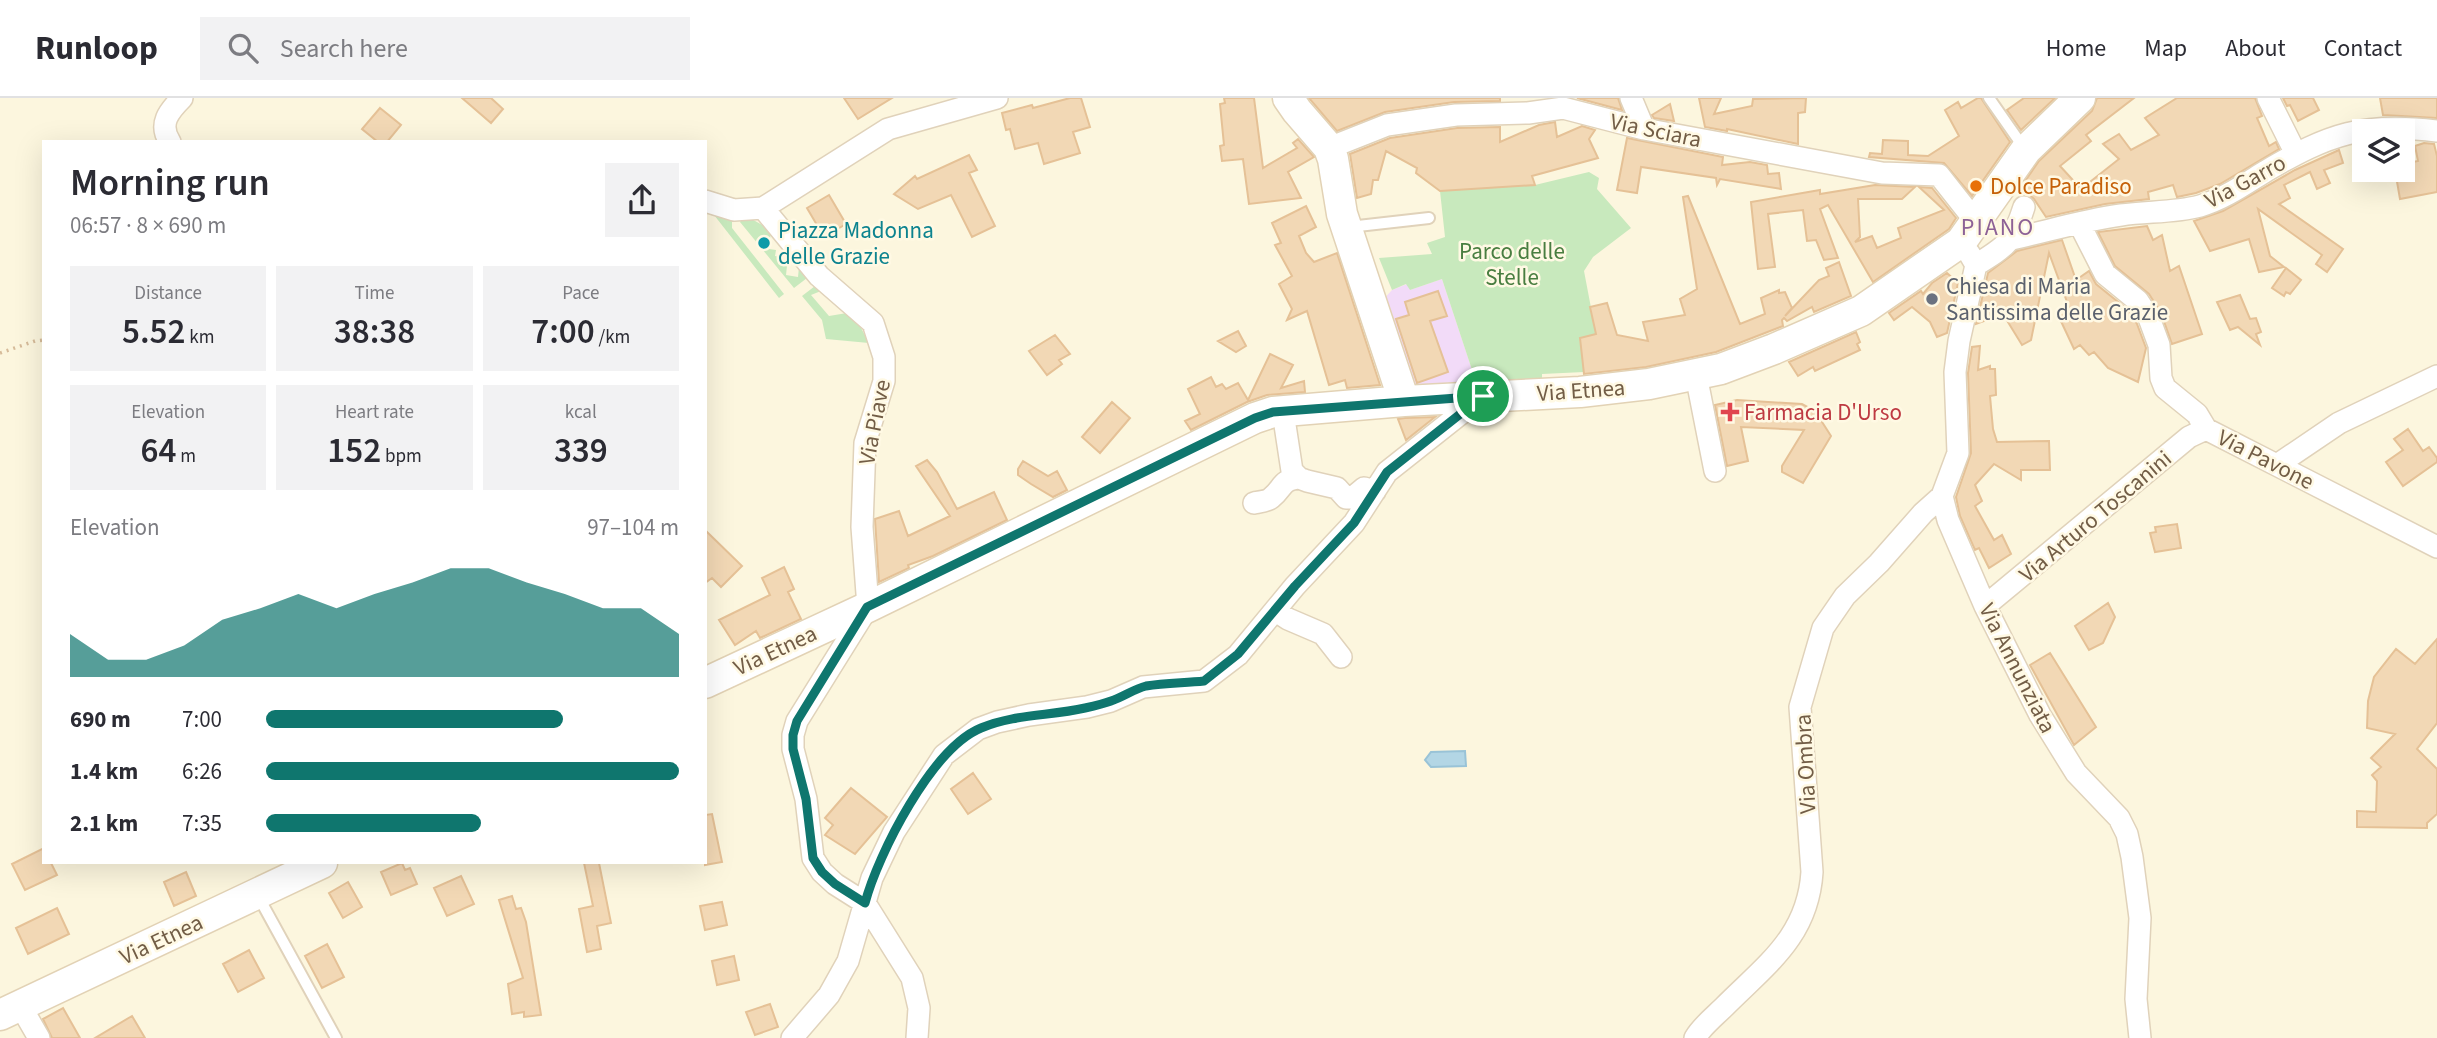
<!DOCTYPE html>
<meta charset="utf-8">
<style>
body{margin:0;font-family:"Source Sans 3",sans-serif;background:#f2f2f3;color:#2b2b33;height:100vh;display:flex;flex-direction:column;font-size:26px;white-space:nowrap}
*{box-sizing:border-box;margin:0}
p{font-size:23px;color:#7c7c81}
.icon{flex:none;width:38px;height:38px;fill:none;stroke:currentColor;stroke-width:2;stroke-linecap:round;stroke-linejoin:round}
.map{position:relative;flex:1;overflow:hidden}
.sheet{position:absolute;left:42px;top:42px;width:665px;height:724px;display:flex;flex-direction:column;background:#fff;border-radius:0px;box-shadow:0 7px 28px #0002}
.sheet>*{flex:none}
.controls{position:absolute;left:2352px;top:21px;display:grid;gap:14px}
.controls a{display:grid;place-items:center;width:63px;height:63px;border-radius:0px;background:#fff;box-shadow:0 7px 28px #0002;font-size:35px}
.pin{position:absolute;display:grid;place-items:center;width:60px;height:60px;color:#fff;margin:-30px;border:4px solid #fff;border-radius:50%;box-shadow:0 2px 7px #0007}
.round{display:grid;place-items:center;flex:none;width:74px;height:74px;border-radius:0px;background:#f2f2f3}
.overview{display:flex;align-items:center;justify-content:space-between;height:119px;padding:0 28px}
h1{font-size:38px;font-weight:600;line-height:52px}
.metrics{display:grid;grid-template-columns:repeat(3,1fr);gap:10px;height:119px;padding:7px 28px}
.metrics div{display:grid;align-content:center;border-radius:0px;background:#f2f2f3;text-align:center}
.metrics b{font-size:35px;font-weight:600}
.metrics small{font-size:19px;font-weight:400}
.metrics p{font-size:19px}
.chart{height:196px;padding:14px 28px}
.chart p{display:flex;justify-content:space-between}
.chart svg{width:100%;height:126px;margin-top:7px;fill:#0f766e;opacity:.7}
ul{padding:0 28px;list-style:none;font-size:23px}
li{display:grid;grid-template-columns:112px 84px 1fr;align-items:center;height:52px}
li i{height:18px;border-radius:9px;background:#0f766e}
header{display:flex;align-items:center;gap:42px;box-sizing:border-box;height:98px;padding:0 35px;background:#fff;border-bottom:2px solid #e1e1e2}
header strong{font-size:33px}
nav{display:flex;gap:38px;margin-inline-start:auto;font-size:24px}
.search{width:490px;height:63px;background:#f2f2f3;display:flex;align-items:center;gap:18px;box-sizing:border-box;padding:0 24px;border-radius:0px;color:#7c7c81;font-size:26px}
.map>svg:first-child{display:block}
.education{fill:#f2dbf8}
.green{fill:#c8e9bd}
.water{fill:#b3d6e5;stroke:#99c3d7;stroke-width:2}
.building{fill:#f2d8b5;stroke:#e5c196;stroke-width:2}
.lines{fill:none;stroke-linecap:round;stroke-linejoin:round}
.lane-casing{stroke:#e0d2ba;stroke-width:14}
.street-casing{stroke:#e0d2ba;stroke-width:24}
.secondary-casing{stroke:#e2d2b5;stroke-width:33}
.path{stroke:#d6bb99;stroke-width:3.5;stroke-dasharray:2 5;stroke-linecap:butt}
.lane{stroke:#fff;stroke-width:10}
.street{stroke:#fff;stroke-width:21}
.secondary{stroke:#fff;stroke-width:30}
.route-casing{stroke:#fff;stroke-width:14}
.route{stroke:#0f766e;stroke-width:9}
.food-dot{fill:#e8710a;stroke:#fff9e4;stroke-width:2.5}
.culture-dot{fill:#0f9aa8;stroke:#fff9e4;stroke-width:2.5}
.worship-dot{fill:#6b7280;stroke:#fff9e4;stroke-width:2.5}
.health-dot{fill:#e0444e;stroke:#fff9e4;stroke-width:2.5}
.labels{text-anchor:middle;stroke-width:5;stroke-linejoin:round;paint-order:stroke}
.street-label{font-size:23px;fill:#725d46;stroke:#fff9e4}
.food-label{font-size:23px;fill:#c56008;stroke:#fff9e4;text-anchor:start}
.culture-label{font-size:23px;fill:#0d838f;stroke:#fff9e4;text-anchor:start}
.park-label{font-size:23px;fill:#497e40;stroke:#fff9e4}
.worship-label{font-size:23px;fill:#5b616d;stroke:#fff9e4;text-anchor:start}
.health-label{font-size:23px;fill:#be3a42;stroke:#fff9e4;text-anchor:start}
.neighbourhood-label{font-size:24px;letter-spacing:2px;fill:#8d6196;stroke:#fff9e4}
</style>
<header>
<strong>Runloop</strong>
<div class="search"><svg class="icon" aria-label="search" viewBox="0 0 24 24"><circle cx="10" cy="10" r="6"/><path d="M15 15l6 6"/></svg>Search here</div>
<nav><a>Home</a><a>Map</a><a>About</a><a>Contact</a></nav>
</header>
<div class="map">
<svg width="2437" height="940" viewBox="0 0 2437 940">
<rect width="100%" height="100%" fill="#fcf6de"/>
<path class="education" d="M1442,181L1477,287L1416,290L1408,283L1381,204L1392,192L1407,186L1410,192Z"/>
<path class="green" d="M1589,74L1599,80L1597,91L1631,130L1593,159L1584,173L1596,236L1580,240L1584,274L1542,276V284L1477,287L1442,181L1410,192L1406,186L1392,192L1379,160L1432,156L1427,145L1445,139L1440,93L1535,87Z
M707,108L732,119V130L784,196L779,200Z
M743,119H748L771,132L769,151L776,152L775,158L781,159V167L787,168L786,177L798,179L799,169L807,180L794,190L740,124Z
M815,188L821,193L811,197L829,218L847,215L861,230L869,245L826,241L822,222L802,198Z"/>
<path class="water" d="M1465,653L1466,668L1431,669L1425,662L1431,654Z"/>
<path class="building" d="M462,0H491L503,11L491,25Z
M844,0H892L858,21Z
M1070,0H1081L1090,29L1073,34L1080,55L1044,66L1038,45L1015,51L1010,31L1006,32L1002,15L1032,7L1033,10Z
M1224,0H1254L1263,70L1297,50L1293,45L1298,41L1314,59L1288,74L1301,100L1249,106L1243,61L1222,63L1220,48L1224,47L1220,6L1225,5Z
M1309,0H1500V3L1454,4L1385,14L1337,33Z
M1577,0H1618L1622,12Z
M1699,0H1721L1714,16L1752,8L1753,1L1806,0L1805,14L1798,15V46L1727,31V33L1705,29Z
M1978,0H1981L2010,44L1972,98L1944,65L1869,59L1870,55L1882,56L1883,42L1908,43V57L1928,58L1959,38L1945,12L1958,4L1961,10Z
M2024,0H2055L2021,32L2007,12Z
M2097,0H2134L2086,37L2091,43L2060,68L2081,91L2119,61L2103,46L2119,36L2131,52L2159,37L2145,20L2177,0H2255L2262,18L2257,20L2269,48L2276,44L2279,51L2220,86L2196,95L2177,99L2173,87L2148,94L2149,101L2105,106L2046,119L2034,101L2021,89L2039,63L2092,13Z
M2283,0H2313L2319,12L2298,23L2290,7L2287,8Z
M2380,0H2437V20L2383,17Z
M1670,6L1674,23L1654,20L1652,17Z
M380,10L401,27L387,44H378L362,31Z
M1555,24L1557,39L1582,28L1595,32L1589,41L1598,60L1532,78L1535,87L1440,93L1416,75L1417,70L1386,53L1378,82H1373L1371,96L1357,100L1350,56L1390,40L1457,30L1500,29V44L1539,27Z
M1627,40L1723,59L1722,67L1750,64L1767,67L1768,76L1779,75L1781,91L1720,81L1717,87L1716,80L1641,69L1637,95L1617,92Z
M2424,45L2434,46L2437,58V94L2400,101L2395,72H2403V66L2418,63L2415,48Z
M2339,52L2343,65L2324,72L2330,85L2317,91L2310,74L2284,87L2290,100L2279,106L2343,151L2327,174L2316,166L2322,157L2258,111L2270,158L2284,169L2259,174L2249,141L2210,153L2194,123L2223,113L2295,72Z
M969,57L977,72L969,75L995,128L972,139L951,97L918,111L894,96L915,78L917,81Z
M1875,87L1915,89L1902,101H1858L1860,139L1855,144L1872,138L1877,150L1901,140L1898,130L1944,112L1919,89L1932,90L1956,120L1949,131L1873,184L1828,107L1820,111L1838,160L1824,162L1816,142L1807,143L1803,112L1768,116L1775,169L1758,171L1751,104L1820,92V96Z
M829,97L846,126L824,139L807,110Z
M1688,98L1740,226L1765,216L1761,200L1779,192V195L1785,194L1792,210L1785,218L1819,182L1829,178L1826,170L1839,164L1851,198L1814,214L1812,209L1787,223L1784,220L1782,222L1783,228L1716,254L1646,269L1584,276L1580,240L1596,236L1590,209L1607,205L1617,237L1648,243L1643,224L1685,217L1680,201L1697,191L1683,99Z
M1306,108L1316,129L1299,138L1306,155L1314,164L1337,155L1380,287L1347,290L1345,282L1329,287L1307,213L1287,222L1292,211L1279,186L1292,178L1275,147L1281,145L1272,125Z
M2147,128L2153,142L2162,137L2170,173L2179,168L2202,236L2172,246L2161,215L2149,196L2115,168L2098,134Z
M2062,142L2076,182L2089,173L2096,186L2128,212L2137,226L2146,250L2138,284L2108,270L2094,254L2089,257L2080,247L2074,251L2059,219L2070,212L2049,155L2031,242L2022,247L2003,216L1976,226L1988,175L2017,153Z
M2286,170L2301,182L2290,196L2286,194L2284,198L2272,190Z
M1947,175L1958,185L1947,235L1937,239L1930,224L1912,209L1894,222L1889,215L1921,193L1923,196L1932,185Z
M1438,193L1447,218L1430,223L1448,274L1417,285L1396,221L1409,217L1405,204Z
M2240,197L2250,221L2256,220L2261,234L2256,236L2260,247L2238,229L2230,232L2217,204Z
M1238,233L1246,248L1236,254L1218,243Z
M1856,234L1860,244L1857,246L1860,252L1815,273L1813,269L1798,278L1789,264Z
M1055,237L1070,256L1059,262L1062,266L1047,277L1029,253Z
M1980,248L1978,272L1990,268V271H1995L1996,297L1990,298L1993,331L1997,344L2049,343L2050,372H2021V382L1994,366L1975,387L1982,403L1975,408L1994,442L2002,437L2011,456L1989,470L1979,450L1975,452L1960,418L1956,399L1971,355L1968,275L1972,249Z
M1270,256L1293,267L1281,290L1304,283L1305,294L1267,297L1247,304L1191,332L1185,323L1200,316L1188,291L1211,279L1216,289L1222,286L1226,291L1238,285L1248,302Z
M1737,302L1802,306L1815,313L1831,338L1803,385L1782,374V368L1804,332L1741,329L1748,363L1727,368L1715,307Z
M1112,304L1130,320L1100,355L1082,339Z
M1435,319L1406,342L1398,321L1405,320Z
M2408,331L2423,353L2429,349L2437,360V364L2403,388L2386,364L2403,352L2394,341Z
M927,362L937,374L957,411L994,394L1007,422L933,458L908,467L909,470L879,484L875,421L899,413L908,438L950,418L916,368Z
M1023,363L1048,378L1057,373L1067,392L1053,399L1031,386L1018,377V371Z
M2177,426L2181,450L2155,454L2150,435L2156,434L2155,429Z
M705,432L742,468L721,489L712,480L705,485Z
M784,469L794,491L788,494L801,521L760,540L756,533L735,547L719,522L770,497L762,480Z
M2108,505L2115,519L2103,545L2089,552L2075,528Z
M2437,541V625L2417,651L2437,671V716L2427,725V730L2357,729V713L2376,714L2377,683L2372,677L2381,669L2371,660L2395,636L2367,630L2368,603L2374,579L2396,551L2415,566Z
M2050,555L2096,629L2074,647L2030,567Z
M973,675L991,701L968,716L951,691Z
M851,690L887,719L855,756L825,737L833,727L825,720Z
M712,716L722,764L705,767V717Z
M44,750V765H51L57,777L25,792L12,766Z
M402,765L405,772L410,770L417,786L391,797L381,774Z
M584,765H599L611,825L597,828L601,851L587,854L579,811L593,808Z
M186,774L196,798L174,808L164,784Z
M461,778L474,806L447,818L434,790Z
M348,784L362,809L343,820L329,795Z
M512,798L516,811L521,810L526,824L541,917L524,919V914L512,916L508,886L523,880L499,802Z
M722,804L727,827L705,832L700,808Z
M57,810L69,836L28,856L16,830Z
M327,846L344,879L322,890L305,858Z
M249,852L264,880L238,894L223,866Z
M734,858L739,882L717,887L712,863Z
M770,906L778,929L755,937L746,914Z
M63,910L80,940H52L43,921Z
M132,918L145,940H95Z"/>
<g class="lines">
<g class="lane-casing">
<path id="lane" d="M1989,0L2024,50
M1349,129L1429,120
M258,798L336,940"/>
</g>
<g class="street-casing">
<path id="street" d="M1631,0L1644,31
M2268,0L2296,56
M170,44C158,26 169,13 182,0
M1329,50L1387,27L1456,17L1528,15L1563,10L1644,31L1882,75L1939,77L1976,124
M705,103L734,112L763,110
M2079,125L2105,176L2138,203L2149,220L2159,247L2161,280L2165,290L2197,316L2206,331L2437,449
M2012,141C2048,133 2084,122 2121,117C2147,113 2174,115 2200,108C2224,101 2245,86 2266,73C2329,36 2363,24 2437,33
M1969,155L1976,167C2007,148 2013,144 2024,109
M1976,167L1959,243L1955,274L1958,355L1942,398L1948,422L1985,508L2040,617L2076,675L2119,720L2127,736L2132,759L2140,820L2136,901L2140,940
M1696,277L1715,373
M1283,314L1292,373L1299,380L1307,383L1337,390L1346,400H1352L1364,390L1375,393
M2277,367L2339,325L2437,278
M1254,405C1259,404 1268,403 1271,400C1284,390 1280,382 1299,380
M1985,508L2189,339L2206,331
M1276,513L1288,521L1323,536L1341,559
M20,907L39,940
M792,940L829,897L848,863L872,780L894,734L944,657L978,631L997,624L1029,617L1087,609L1111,603L1143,589L1204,583L1238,557L1295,488L1354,425L1387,374L1483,298
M917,940L919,910L912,880L865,805L835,786L822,774L813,760L806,701L793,651V637L797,623L868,509L862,429L865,345L884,283V259L873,225L819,178L763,110L888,31L997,0
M1695,940C1702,928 1715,918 1725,908C1767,866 1808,838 1812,774L1800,609L1823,530L1845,498L1879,465L1923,415L1942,398"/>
</g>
<g class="secondary-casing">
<path id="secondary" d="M1288,0L1297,13L1329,50L1333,61L1342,116L1404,303
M705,585L868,509L1255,320L1273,314L1404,303L1580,294L1649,286L1721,271L1774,251L1861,213L1961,144L2026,52L2080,0
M0,917L322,765"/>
</g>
<path class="path" d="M0,255L35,243L44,242"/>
<use href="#lane" class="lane"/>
<use href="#street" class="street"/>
<use href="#secondary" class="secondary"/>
</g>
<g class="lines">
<g class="route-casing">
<path id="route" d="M1483,298L1387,374L1354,425L1295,488L1238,556L1204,583C1185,585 1165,585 1146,588C1134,591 1123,599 1111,603C1103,606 1094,608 1085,610C1050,618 1014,616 981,630C932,650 878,756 865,805L835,786L822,774L813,760L806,701L793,651V637L797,623L867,509L1255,320L1273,314Z"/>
</g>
<use href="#route" class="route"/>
</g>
<circle class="food-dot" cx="1976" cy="88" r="7"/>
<circle class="culture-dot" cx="764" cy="145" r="7"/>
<circle class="worship-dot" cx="1932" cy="201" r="7"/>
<path class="health-dot" d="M1726.5 303.5h7v7h7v7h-7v7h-7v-7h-7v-7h7z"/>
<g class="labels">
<g class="street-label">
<text transform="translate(1656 32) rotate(12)" y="8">Via Sciara</text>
<text transform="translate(2245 83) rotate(-28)" y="8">Via Garro</text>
<text transform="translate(1581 292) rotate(-4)" y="8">Via Etnea</text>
<text transform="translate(874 324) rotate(-79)" y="8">Via Piave</text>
<text transform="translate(2266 361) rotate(27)" y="8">Via Pavone</text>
<text transform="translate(2095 418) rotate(-40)" y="8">Via Arturo Toscanini</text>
<text transform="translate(775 552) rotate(-25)" y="8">Via Etnea</text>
<text transform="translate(2018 570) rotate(63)" y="8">Via Annunziata</text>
<text transform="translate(1805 666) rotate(-93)" y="8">Via Ombra</text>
<text transform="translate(161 841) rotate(-25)" y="8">Via Etnea</text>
</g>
<g class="food-label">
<text x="1990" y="96">Dolce Paradiso</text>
</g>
<g class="culture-label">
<text x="778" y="140">Piazza Madonna<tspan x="778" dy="26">delle Grazie</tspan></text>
</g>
<g class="park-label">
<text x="1512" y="161">Parco delle<tspan x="1512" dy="26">Stelle</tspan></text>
</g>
<g class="worship-label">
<text x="1946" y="196">Chiesa di Maria<tspan x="1946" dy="26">Santissima delle Grazie</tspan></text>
</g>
<g class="health-label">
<text x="1744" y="322">Farmacia D'Urso</text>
</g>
<g class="neighbourhood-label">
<text x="1998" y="137">PIANO</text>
</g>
</g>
</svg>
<div class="controls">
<a><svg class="icon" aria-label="layers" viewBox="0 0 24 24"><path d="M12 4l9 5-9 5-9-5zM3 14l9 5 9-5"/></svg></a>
</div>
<div class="pin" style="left:1483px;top:298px;background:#1e9e55"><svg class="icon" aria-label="arrive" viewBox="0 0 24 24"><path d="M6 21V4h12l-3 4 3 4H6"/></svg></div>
<section class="sheet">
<div class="overview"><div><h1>Morning run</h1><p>06:57 · 8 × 690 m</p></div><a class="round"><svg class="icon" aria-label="share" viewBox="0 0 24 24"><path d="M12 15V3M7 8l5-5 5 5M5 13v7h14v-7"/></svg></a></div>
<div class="metrics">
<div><p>Distance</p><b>5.52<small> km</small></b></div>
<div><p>Time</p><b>38:38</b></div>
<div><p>Pace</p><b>7:00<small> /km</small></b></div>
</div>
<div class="metrics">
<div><p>Elevation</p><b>64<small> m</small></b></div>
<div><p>Heart rate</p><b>152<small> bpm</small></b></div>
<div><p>kcal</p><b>339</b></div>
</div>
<div class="chart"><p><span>Elevation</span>97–104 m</p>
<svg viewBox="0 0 160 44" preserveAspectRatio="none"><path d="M0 44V29L10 38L20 38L30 33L40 24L50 20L60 15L70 20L80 15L90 11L100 6L110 6L120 11L130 15L140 20L150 20L160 29V44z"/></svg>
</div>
<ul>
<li><b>690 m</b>7:00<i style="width:72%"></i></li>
<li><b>1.4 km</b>6:26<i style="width:100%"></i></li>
<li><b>2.1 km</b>7:35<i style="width:52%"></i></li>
</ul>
</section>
</div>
